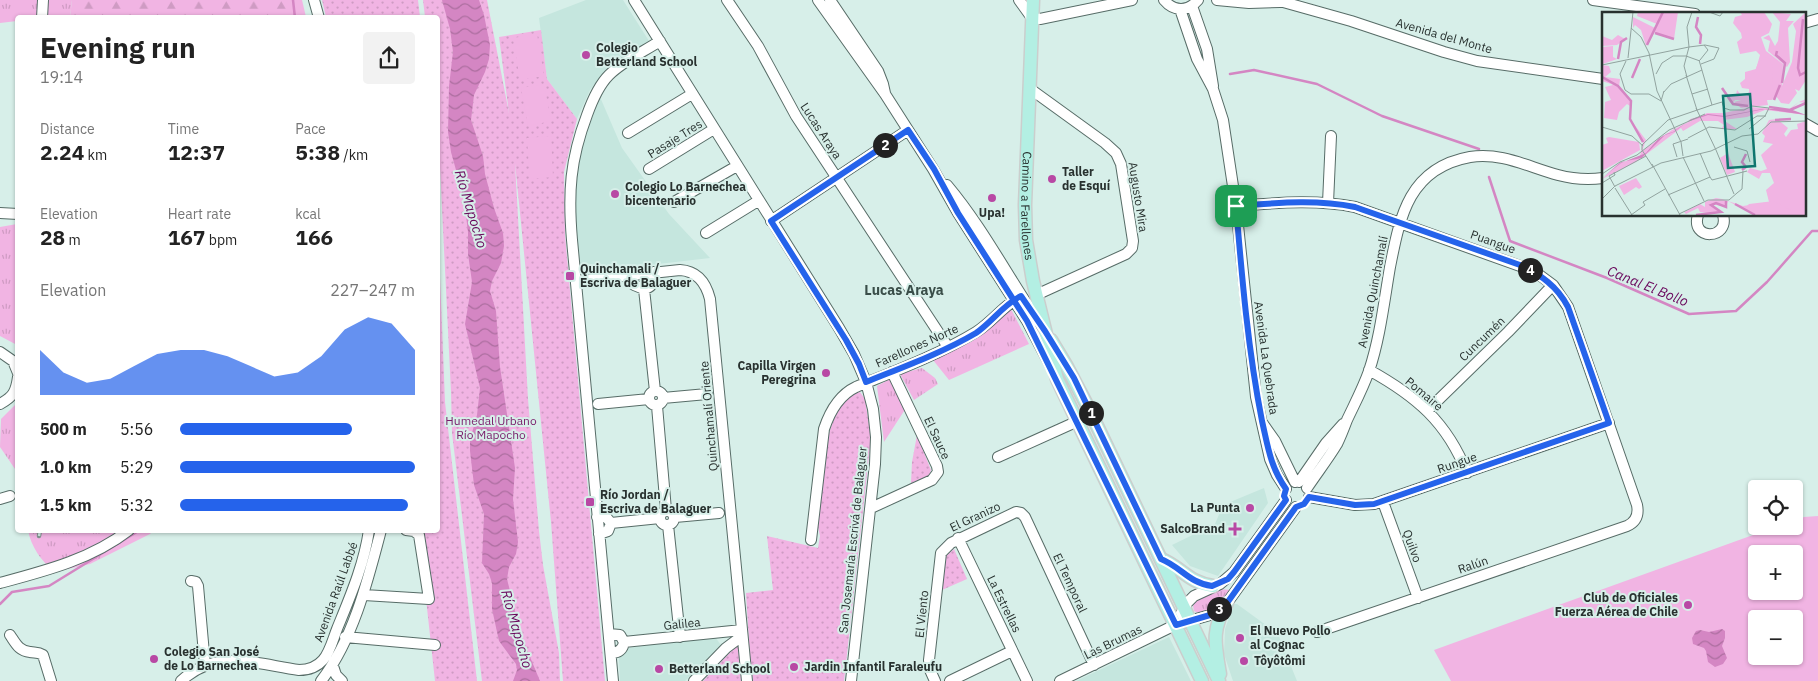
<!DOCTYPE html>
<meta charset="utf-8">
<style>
body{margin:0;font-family:"IBM Plex Sans",sans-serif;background:#f2f2f2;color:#222;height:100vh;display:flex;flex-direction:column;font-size:19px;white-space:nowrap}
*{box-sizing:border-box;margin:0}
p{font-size:16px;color:#767676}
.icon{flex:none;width:28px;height:28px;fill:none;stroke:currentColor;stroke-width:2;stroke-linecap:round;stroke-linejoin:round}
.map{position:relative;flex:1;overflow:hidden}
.side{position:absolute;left:15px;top:15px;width:425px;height:518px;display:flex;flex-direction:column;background:#fff;border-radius:5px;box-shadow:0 1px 4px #0004}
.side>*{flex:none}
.fabs{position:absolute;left:1748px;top:480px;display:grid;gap:10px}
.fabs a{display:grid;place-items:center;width:55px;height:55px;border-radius:5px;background:#fff;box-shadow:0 1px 4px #0004;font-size:25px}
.pin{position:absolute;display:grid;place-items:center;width:42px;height:42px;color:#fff;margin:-21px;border-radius:10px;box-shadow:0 2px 8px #0006}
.km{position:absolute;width:25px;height:25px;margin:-12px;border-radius:50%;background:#222;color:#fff;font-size:14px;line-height:25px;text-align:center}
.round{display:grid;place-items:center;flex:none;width:52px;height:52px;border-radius:5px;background:#f2f2f2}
.overview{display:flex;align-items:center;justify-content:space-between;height:85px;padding:0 25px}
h1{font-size:28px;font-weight:800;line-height:38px}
.figures{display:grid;grid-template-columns:repeat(3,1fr);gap:8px;height:85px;padding:5px 25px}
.figures div{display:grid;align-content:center}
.figures b{font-size:21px;font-weight:800}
.figures small{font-size:14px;font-weight:400}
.figures p{font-size:14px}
.chart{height:140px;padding:10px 25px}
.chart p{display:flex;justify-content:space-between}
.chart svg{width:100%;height:90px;margin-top:5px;fill:#2563eb;opacity:.7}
ul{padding:0 25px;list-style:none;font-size:16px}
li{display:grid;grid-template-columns:80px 60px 1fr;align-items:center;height:38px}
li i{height:12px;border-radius:6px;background:#2563eb}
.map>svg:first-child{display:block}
.built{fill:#c5e6de}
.grass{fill:url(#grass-tufts)}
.forest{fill:url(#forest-firs)}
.park{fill:url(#park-dots)}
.pitch{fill:#f1b4e3;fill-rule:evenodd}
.water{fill:url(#water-waves)}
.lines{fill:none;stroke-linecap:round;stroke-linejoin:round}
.stream{stroke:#d486c3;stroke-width:2.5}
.minor-casing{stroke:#576c67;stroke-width:12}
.major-casing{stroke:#cbcecd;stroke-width:15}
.minor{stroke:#fff;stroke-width:10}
.major{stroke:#b3efe3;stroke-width:12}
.rail-casing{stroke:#81928e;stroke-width:4.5}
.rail{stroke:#d7efe9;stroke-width:2.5;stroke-dasharray:8;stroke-linecap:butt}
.route-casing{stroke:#fff;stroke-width:10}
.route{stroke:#2563eb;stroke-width:6}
.poi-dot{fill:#b848a4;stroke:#d7efe9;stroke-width:2}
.labels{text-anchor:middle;stroke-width:4;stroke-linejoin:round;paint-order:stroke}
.street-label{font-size:12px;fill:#28312f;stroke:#d7efe9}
.poi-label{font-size:12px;font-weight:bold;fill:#28312f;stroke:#d7efe9;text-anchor:start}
.park-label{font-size:12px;fill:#791c6a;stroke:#d7efe9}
.water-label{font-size:14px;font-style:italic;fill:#69075c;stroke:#d7efe9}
.neighbourhood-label{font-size:14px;font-weight:bold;fill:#3a4e49;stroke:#d7efe9}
.inset-river{fill:none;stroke:#d486c3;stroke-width:2.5}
.inset-road{fill:none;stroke:#91a39f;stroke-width:1}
.view{fill:#0f766e;fill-opacity:0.15;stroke:#0f766e;stroke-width:2.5}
.inset-edge{fill:none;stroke:#28312f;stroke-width:2.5}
</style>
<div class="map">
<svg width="1818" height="681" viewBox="0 0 1818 681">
<defs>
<pattern id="grass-tufts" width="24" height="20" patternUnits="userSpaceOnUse" patternTransform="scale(1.25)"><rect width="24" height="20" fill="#f1b4e3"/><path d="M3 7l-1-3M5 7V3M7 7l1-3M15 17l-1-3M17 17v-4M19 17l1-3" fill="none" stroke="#cf9bc3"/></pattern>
<pattern id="forest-firs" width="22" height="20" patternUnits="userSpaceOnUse" patternTransform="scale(1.25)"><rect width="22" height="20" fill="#f1b4e3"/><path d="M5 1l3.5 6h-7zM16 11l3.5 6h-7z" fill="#cf9bc3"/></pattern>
<pattern id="park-dots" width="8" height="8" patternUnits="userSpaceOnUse" patternTransform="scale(1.25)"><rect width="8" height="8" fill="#f1b4e3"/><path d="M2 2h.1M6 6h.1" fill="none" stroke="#cf9bc3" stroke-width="1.8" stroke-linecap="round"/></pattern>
<pattern id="water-waves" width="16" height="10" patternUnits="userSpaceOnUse" patternTransform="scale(1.25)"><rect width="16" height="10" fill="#d486c3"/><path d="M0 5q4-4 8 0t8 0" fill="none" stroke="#ac6e9f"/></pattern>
</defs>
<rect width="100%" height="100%" fill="#d7efe9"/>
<path class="built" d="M586,0H623L649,41L607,68L590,90L577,119L547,79L539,18Z
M600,97L622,148L669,214L710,258L580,273L575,202L577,170L584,139Z
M1264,488L1268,503L1218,576L1190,566L1172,545L1215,524L1223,505Z
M1234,604H1237L1278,634L1297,681H1233L1224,654L1225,629Z
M715,637L721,645L685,681H620L619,657L628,648Z
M1169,637L1191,681H1076Z"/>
<path class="grass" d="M0,0H72L70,17L18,18L17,21L0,23Z
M17,224H18L17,345L0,336V227Z
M1011,309L1029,344L949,380L933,360L971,342Z
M922,368L935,378L938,384L914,400L900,374Z
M890,379L906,408L884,442L877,386Z
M17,403V477L15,469L0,447L1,419Z
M28,530H154L150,534L90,564L54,572C41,560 31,547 28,530Z
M1219,589L1231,590C1223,601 1208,620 1194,611L1193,606C1198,596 1209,593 1219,589Z"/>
<path class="forest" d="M72,0H302L306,17H70Z"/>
<path class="park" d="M322,0H418L420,17H326Z
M423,0H487L509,113L499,37L541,30L547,79L577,119L564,172L565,235L605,681H563L551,522L515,163L528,399L539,531L543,565L559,653L560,681H482L452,433L451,392L438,126V18L425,17Z
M438,227L445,402L477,681H435L419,535L402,530H438Z
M860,392L865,399L871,438L844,681H753L750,659L746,593L773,590L767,536L818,548L820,536L818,527C821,495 821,400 860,392Z
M917,435L931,470L929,476L911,483L912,462Z
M954,549L967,579L942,590L945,557Z
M738,644L741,681H703Z"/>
<path class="pitch" d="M537,34L544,76L520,80L513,38Z
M544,84L551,121L528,126L521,88Z
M551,136L553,177L530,179L527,138Z
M1818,516V681H1451L1434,650L1778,526H1794V521L1804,517ZM1756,554H1794V591H1756ZM1756,619H1794V656H1756Z"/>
<path class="water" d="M442,0H479L484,15L490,45L489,59L485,72L474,95L471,120L483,156L485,174L494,208L503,233L504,246L501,263L492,281L490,291L496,311L500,367L515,468L513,499L518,542L516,554L509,567L507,579L521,635L540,681H513L517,670L516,664L499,641L492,609V583L489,574L482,563L484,514L474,485L470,451V440L477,415L480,388L465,324L472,282L468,254V232L464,199L451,152L448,132L449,86L453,52L450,29Z
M1722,629L1725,631V638L1722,646L1727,658L1723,664L1715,667L1708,662L1706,651L1704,648L1693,644L1692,638L1696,631L1700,630L1709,632Z"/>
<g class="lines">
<path class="stream" d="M293,0L295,18
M1230,74L1254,70L1317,84L1382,116L1479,149
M1489,177L1510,241L1607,278L1689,314L1736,311L1767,282L1812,231H1818
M0,604L12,592L49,586L140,530"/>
<g class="minor-casing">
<path id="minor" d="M314,0L319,18
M634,0L839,328L854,354L866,382L873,409L876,437L875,464L851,681
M727,0L758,46L796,116L948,347
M818,0L885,94L933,169L958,213L1027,321L1051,367
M830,0L878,71L883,84L885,93
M1019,0L1032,18L1040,19L1132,0
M1164,0C1174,12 1188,12 1198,0
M1217,0L1249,3L1280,2
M1276,0L1351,21L1444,52L1477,61L1603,79
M1593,0L1695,14
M1192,6L1207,49L1213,86
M1180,9L1197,59L1213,89L1223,120L1236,206L1256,397L1270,459L1277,475L1286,489
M42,18L43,0
M1804,23L1818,19
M1029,88L1105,143L1116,153L1121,164L1133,241L1132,248L1126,254L1036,295
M1804,123L1818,131
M628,133L692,94
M649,169L714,129
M947,185C984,229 1010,281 1043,328
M674,202L737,166
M1328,203L1331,136
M1236,206C1276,203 1315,199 1355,207L1534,271L1553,285L1568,307L1637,505C1639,515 1636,522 1627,526L1317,632
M0,213L18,214
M1698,215C1690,241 1730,240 1723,215
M771,221L908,130
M706,233L758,201
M631,275L634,285L644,289C653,287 655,281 654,272
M576,281L680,270C697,271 706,283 710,299L747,681
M644,289L655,391
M0,352L13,361L18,373
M1369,370C1416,396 1447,422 1467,473
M649 398a7 7 0 1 1 14 0a7 7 0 1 1-14 0Z
M663,398L707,394
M0,404C13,397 16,392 18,377
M598,404L649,399
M657,406L666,510
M1428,410L1508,332L1553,285
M1263,424L1275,441L1295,482
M998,457L1078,421
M1299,482L1326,443L1343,424
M1307,488C1317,473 1328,459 1337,444C1341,436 1344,428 1347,420C1355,403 1363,388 1369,371C1380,338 1384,302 1390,267C1400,216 1409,168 1470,157C1502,152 1528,167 1558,175C1573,179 1588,180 1603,178
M1309,497L1355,505L1374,504L1609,423
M0,499L10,496
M1383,502L1418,598
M871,508L932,480L938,472L937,466L892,372
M660 518a7 7 0 1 1 14 0a7 7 0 1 1-14 0Z
M597,517H606L611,523L608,531L599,534
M675,517L719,513
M611,523L660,518
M668,525L680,637
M958,538L1027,681
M811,540L824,429C830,411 839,395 856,387C895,371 940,354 976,332C992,322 1004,305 1021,296
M191,581L196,582L198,586L205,665
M0,583C45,571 92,559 129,530
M364,595L429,599L419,535L414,531L406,530
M1175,625L1187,603L1194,596L1220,584L1234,572L1286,500
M609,634L620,635L624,642C623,650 618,653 611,653
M10,635C16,644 19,651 30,652C35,653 38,652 43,655L51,681
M345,637L435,645
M624,642L742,630
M333,666L336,675L342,681
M181,681C217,648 256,664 299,670C308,670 317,667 323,660C330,652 333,639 337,629C350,597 364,565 369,530
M321,681C353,640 368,580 381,530
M613,681L572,240C568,193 570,160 587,115C592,101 598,86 609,75C623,61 643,52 660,41
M694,681L726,648L742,636
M935,681L930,670L929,660L941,553L951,543L1016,512L1021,513L1025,517L1094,665
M950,681L1012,651
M1060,681L1175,625L1210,615L1227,603L1296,507"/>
</g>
<g class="major-casing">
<g id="major">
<path id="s1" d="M1033,0L1025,205L1026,240L1033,281L1057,379L1202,681"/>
<path d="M1051,340L1066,365L1088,407L1219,681"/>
<path d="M1161,559C1181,567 1189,583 1213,586"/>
<path d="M1220,674C1215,644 1211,630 1227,603"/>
</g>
</g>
<use href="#minor" class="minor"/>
<use href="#major" class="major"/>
<g class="rail-casing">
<path id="rail" d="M39,536L40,530"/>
</g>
<use href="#rail" class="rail"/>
</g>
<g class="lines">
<g class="route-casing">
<path id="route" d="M1236,206C1242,278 1248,350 1262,421C1268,447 1270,466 1286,489L1284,496L1286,500L1234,572L1228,579L1212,586C1189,583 1181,567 1161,559L1074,378L1045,331L1021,296C1004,304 992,322 976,333C942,353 903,367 866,382L859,364L846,340L771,221L908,130L934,169L958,213L1027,321L1176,625L1210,615L1227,603L1296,507L1304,504L1309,497L1355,505L1374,504L1609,423L1568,307C1557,286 1541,275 1520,265L1355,207C1315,199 1276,203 1236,206"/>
</g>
<use href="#route" class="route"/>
</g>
<g class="poi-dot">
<circle cx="586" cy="55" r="5"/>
<circle cx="1052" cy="179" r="5"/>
<circle cx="615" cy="194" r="5"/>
<circle cx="992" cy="198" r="5"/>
<rect x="565" y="271" width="10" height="10" rx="2.5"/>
<circle cx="826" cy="373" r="5"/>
<rect x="585" y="497" width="10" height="10" rx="2.5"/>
<circle cx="1250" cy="508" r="5"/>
<path d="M1232.5 521.5h5v5h5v5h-5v5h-5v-5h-5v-5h5z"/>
<circle cx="1688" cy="605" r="5"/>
<circle cx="1240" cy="638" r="5"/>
<circle cx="154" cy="659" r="5"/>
<circle cx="1244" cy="661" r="5"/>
<circle cx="794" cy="667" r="5"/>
<circle cx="659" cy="669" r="5"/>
</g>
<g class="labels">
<g class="street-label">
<text transform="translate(1444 36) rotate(16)" y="4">Avenida del Monte</text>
<text transform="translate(821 131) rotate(57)" y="4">Lucas Araya</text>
<text transform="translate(675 139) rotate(-32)" y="4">Pasaje Tres</text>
<text transform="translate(1138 197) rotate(81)" y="4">Augusto Mira</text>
<text dy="4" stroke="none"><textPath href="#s1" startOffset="206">Camino a Farellones</textPath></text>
<text transform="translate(1493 242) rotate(20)" y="4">Puangue</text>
<text transform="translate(1373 292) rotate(-79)" y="4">Avenida Quinchamalí</text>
<text transform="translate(1482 339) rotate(-44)" y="4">Cuncumén</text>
<text transform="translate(917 346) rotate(-24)" y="4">Farellones Norte</text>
<text transform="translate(1266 358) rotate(82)" y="4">Avenida La Quebrada</text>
<text transform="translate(1424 394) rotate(40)" y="4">Pomaire</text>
<text transform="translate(709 416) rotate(-95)" y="4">Quinchamalí Oriente</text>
<text transform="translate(937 438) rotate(65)" y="4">El Sauce</text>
<text transform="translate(1457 463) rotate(-19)" y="4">Rungue</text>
<text transform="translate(975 517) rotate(-25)" y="4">El Granizo</text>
<text transform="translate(853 540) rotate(-84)" y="4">San Josemaría Escrivá de Balaguer</text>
<text transform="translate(1412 546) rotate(70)" y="4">Quilvo</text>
<text transform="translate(1473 565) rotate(-19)" y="4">Ralún</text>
<text transform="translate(1070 583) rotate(65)" y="4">El Temporal</text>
<text transform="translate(336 592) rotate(-70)" y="4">Avenida Raúl Labbé</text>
<text transform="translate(1004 604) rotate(64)" y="4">La Estrellas</text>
<text transform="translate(922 614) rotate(-84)" y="4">El Viento</text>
<text transform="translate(682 624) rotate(-6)" y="4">Galilea</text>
<text transform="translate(1113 642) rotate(-26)" y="4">Las Brumas</text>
</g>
<g class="poi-label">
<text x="596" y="52">Colegio<tspan x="596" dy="14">Betterland School</tspan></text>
<text x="1062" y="176">Taller<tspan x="1062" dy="14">de Esquí</tspan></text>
<text x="625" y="191">Colegio Lo Barnechea<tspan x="625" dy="14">bicentenario</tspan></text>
<text x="992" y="217" text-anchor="middle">Upa!</text>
<text x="580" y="273">Quinchamali /<tspan x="580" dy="14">Escriva de Balaguer</tspan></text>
<text x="816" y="370" text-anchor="end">Capilla Virgen<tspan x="816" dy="14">Peregrina</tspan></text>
<text x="600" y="499">Río Jordan /<tspan x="600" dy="14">Escriva de Balaguer</tspan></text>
<text x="1240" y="512" text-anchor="end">La Punta</text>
<text x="1225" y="533" text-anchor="end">SalcoBrand</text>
<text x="1678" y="602" text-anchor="end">Club de Oficiales<tspan x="1678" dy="14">Fuerza Aérea de Chile</tspan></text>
<text x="1250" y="635">El Nuevo Pollo<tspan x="1250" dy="14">al Cognac</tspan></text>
<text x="164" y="656">Colegio San José<tspan x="164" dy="14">de Lo Barnechea</tspan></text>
<text x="1254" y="665">Tôyôtômi</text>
<text x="804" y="671">Jardin Infantil Faraleufu</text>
<text x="669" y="673">Betterland School</text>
</g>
<g class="park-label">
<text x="491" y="425">Humedal Urbano<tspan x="491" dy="14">Río Mapocho</tspan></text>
</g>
<g class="water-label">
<text transform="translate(471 209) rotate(73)" y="5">Río Mapocho</text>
<text transform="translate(1648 286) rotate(22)" y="5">Canal El Bollo</text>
<text transform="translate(517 629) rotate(74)" y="5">Río Mapocho</text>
</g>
<g class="neighbourhood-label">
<text x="904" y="295">Lucas Araya</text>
</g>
</g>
<g transform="translate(1602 12)">
<rect width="204" height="204" fill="#d7efe9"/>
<path d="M36,0H76L72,27L53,21L55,12L35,4ZM138,0H162L170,12L167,21L159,25L164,39L181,52L180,74L190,50L194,19L191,12L204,0V68L197,79L193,77L195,81L187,92L179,91L174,84L170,88H133L130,92L127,89L125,85L134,83L135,78L140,84L147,83V77L140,76L138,71L143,67V60L154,57L158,43L154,39L138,42L135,30L140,26L139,21L131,11L133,5L140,3ZM170,0L189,2L184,9H192L186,16L188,50L185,55L166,39L168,29L161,26L167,23L173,34L176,29L178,10ZM175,107L186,116L182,122L184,125L189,118L196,117L195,112L204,109V203H152L126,189L124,195L109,192L119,199L113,202L98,200L96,196L84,202L82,200L98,192L103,195V190L114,186L120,187L141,194L167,190L164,178L172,171L168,161H160L157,167L145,160L148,156L159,159L165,157L159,143L171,132L161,130L163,124L160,121L167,108ZM7,125L37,130L38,138L0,159V133L6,131L4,126Z" fill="#f1b4e3"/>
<path d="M16,23L23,27L15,33L0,34V24L10,28ZM0,53L7,54L9,60L3,65L18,67L17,75L29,88L28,94L25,92L17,100L15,108L2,106L3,90L9,88L3,75L11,73L0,64ZM150,85L165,88L166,93L139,96L132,90Z" fill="#f1b4e3"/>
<path d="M31,5L55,17L44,34L39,18L33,13L31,16ZM166,45L171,54L170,82H160L159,77L146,81L150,77L146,64L152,61L157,49ZM2,54L3,61L2,64L17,74L30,89L28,107L44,128L40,139L70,118L105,101H122L148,95L186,98L197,90L204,87V91L197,90L188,98L204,103L163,98L145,105L121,108L135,117H119L122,113L116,109H98L81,119L79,116L34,150L0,167L16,152L38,144L41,131L28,107L29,89L15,74L0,69ZM172,189L192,200H204V203H152L142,197L147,192Z" fill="#f1b4e3"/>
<path d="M11,34V45L15,47L1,52V35ZM126,141L133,160L125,163L118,146ZM34,166L40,175L37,177L34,175L22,183L17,174Z" fill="#f1b4e3"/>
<path d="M160,97H188L204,103L163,97L122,105L106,103L85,110L72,120L63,123L40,146L19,150L0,166L19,151L44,141L56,127L64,122L71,120L89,107L106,102L123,104Z" fill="#d486c3"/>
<path class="inset-river" d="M96,5L94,15L99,23L98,32M201,7L196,56L198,63L204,60M53,21L72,27M45,33L61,0M175,39L174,43L183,51L180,71M16,47L19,30L25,26M0,65L16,74L29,89L28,107L41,130M30,66L38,47M120,76L131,92L146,94M172,88L178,73M167,95L188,98M188,98L204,91M173,108L189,107M140,158L144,155L140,150L144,142M133,192L153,203M94,203L119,200L109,193L114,191L124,195V189"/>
<path class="inset-road" d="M107,0L118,4L121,0M29,16L39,25L47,41L55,79L79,130L81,144M87,35L103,33L117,36L112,47L99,52M87,35L85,15L90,0M26,46L31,0M98,48L106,38L102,33M24,49L18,62L23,78L29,82H47L59,89L62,79M0,53L87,35L82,54L85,65M54,62L60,51L71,44H84L98,49M84,63L95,98M61,81L69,72L100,58M90,82L106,77M110,93L120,90L122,96L128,98H142L150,94L167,96L163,104L147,117M94,96L114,138M0,115L30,124L41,134M86,126L107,115L133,118L155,104H164M132,135L145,139L148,150M114,138L132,182M98,141L108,165M75,145L71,132L86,127M81,145L102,189M50,152L78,203M51,155L40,138V133L66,108L110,93L97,48M0,162L18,150L35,143L67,118L103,102M0,171L13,163L12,160M13,175L7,164L44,144M13,176L30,203M135,181L140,177L141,159M66,183L108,165L110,168L145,159M0,187L13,174L59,151L109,139L140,124L156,122L169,110L204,109M77,202L106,188H127L135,181M29,203L43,193L41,190L63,177"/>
<path class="view" d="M148,82L153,154L126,156L121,84Z"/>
<rect width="204" height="204" class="inset-edge"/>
</g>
</svg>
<div class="fabs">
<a><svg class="icon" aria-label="locate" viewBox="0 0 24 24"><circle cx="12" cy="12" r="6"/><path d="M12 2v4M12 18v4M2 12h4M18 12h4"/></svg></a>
<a>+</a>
<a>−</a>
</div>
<div class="pin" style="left:1236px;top:206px;background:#1e9e55"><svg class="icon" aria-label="arrive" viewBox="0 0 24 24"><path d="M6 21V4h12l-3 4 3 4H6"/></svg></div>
<b class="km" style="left:1091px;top:413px">1</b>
<b class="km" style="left:885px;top:145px">2</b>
<b class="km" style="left:1219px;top:609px">3</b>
<b class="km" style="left:1530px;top:270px">4</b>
<section class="side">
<div class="overview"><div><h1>Evening run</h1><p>19:14</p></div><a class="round"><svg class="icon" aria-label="share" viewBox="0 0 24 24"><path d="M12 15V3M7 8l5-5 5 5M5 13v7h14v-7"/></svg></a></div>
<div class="figures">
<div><p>Distance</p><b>2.24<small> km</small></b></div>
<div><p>Time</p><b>12:37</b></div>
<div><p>Pace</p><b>5:38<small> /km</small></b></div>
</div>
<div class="figures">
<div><p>Elevation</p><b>28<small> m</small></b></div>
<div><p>Heart rate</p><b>167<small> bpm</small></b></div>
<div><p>kcal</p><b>166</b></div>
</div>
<div class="chart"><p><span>Elevation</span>227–247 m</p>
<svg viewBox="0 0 160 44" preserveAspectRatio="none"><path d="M0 44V22L10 33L20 38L30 36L40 30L50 24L60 22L70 22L80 25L90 30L100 35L110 33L120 25L130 12L140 6L150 9L160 22V44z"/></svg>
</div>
<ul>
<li><b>500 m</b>5:56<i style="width:73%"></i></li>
<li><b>1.0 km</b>5:29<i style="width:100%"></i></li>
<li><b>1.5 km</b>5:32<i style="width:97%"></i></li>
</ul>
</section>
</div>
